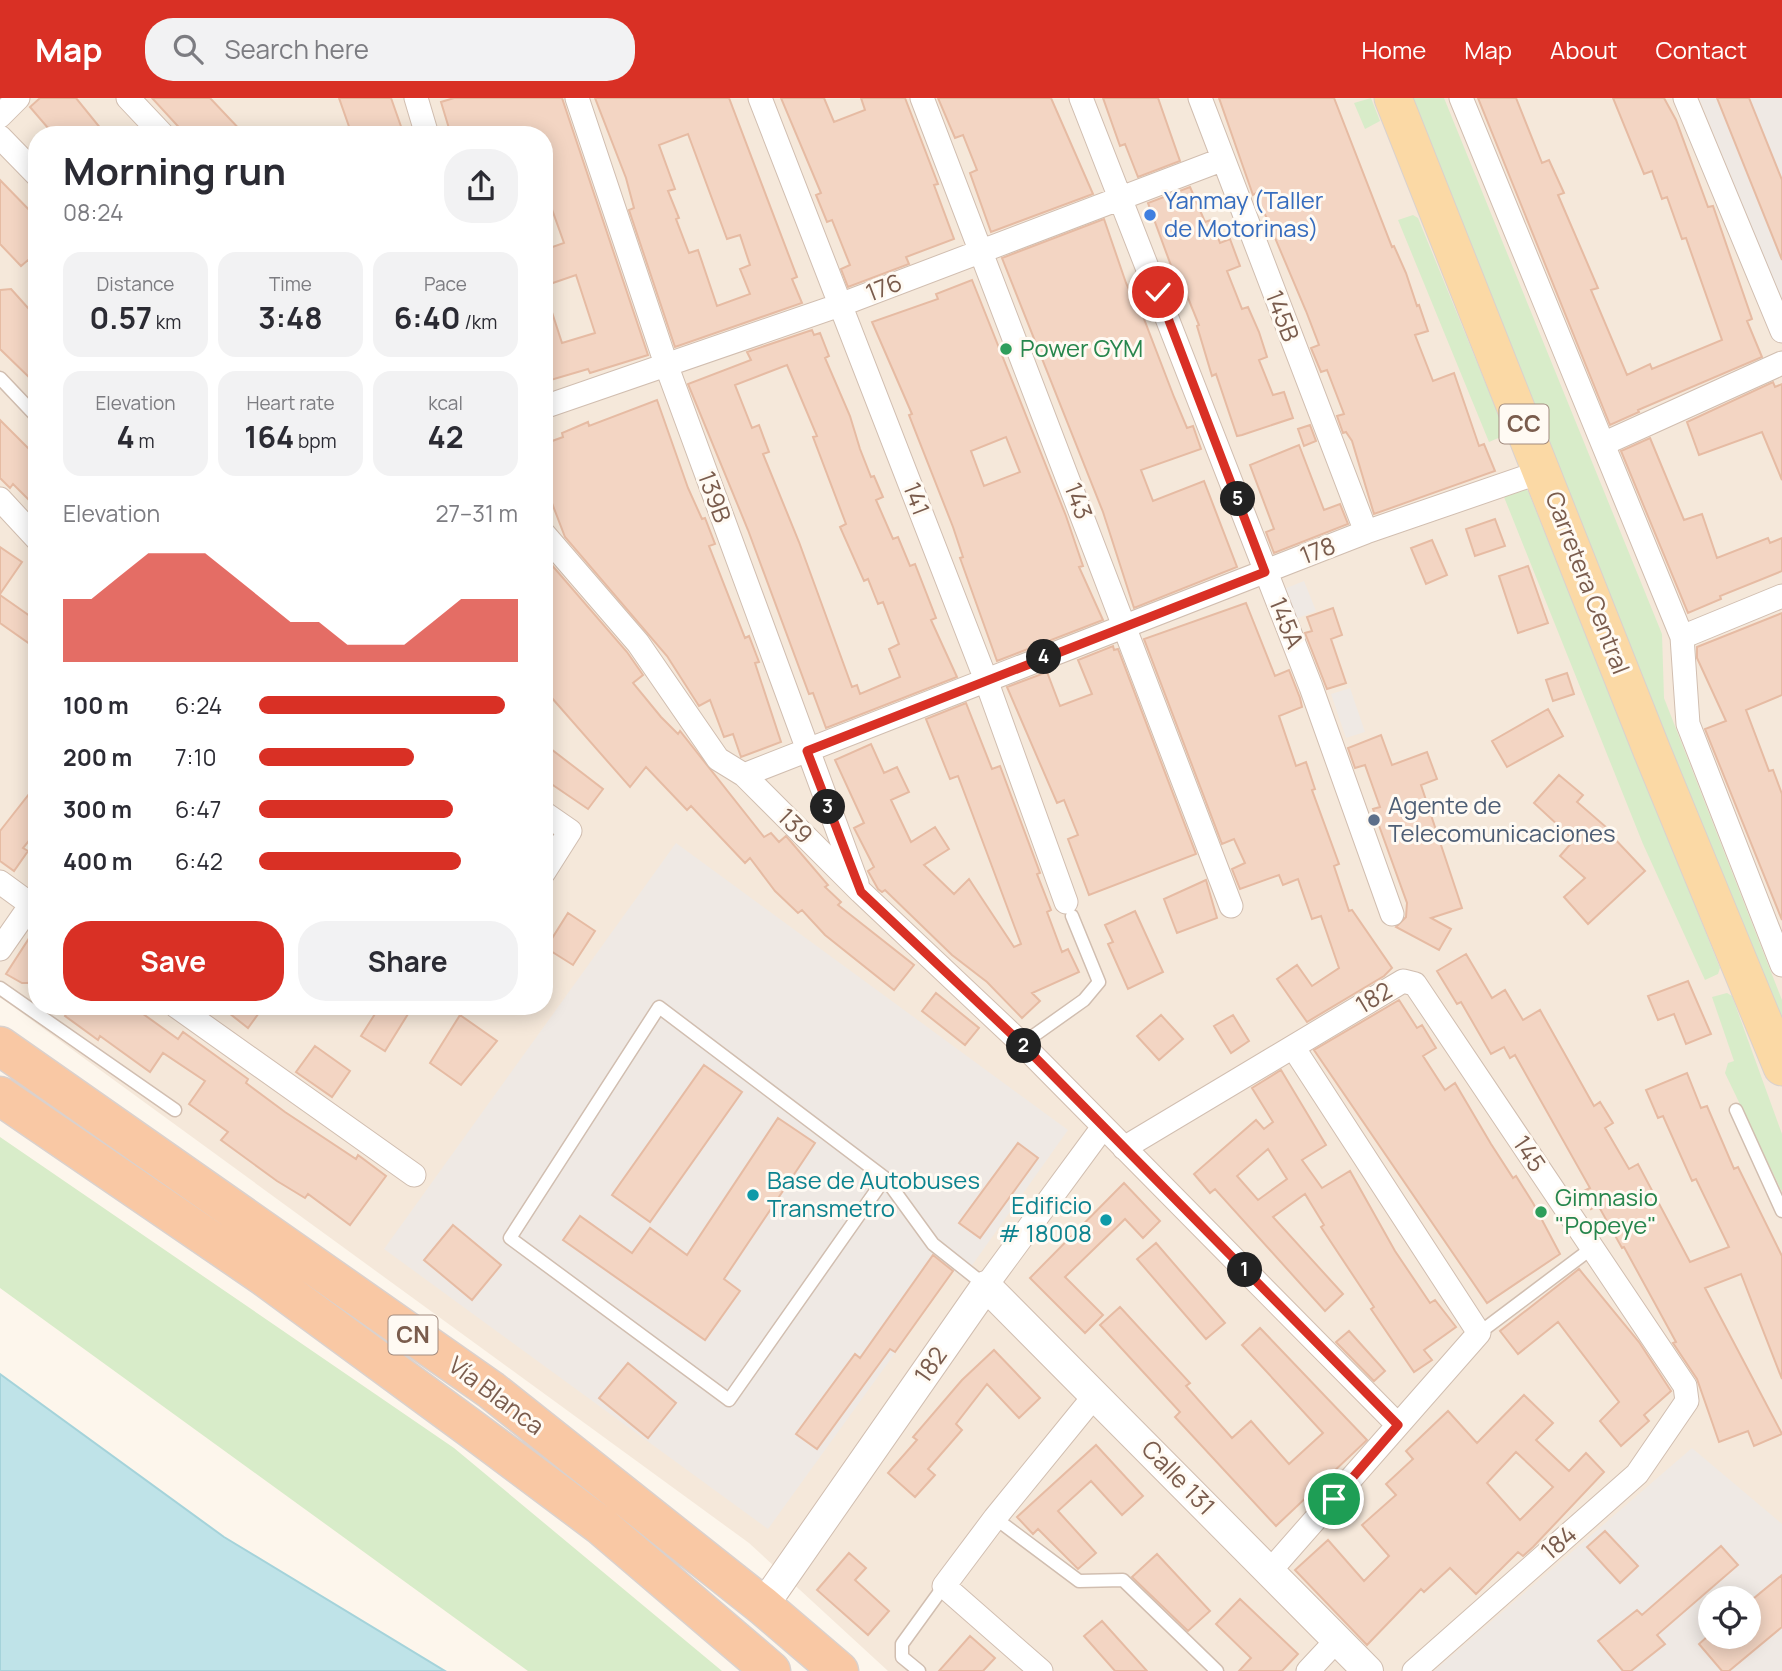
<!DOCTYPE html>
<meta charset="utf-8">
<style>
body{margin:0;font-family:Manrope,sans-serif;background:#f2f2f3;color:#2b2b33;height:100vh;display:flex;flex-direction:column;font-size:26px;white-space:nowrap}
*{box-sizing:border-box;margin:0}
p{font-size:23px;color:#7c7c81}
.icon{flex:none;width:38px;height:38px;fill:none;stroke:currentColor;stroke-width:2;stroke-linecap:round;stroke-linejoin:round}
.map{position:relative;flex:1;overflow:hidden}
.drawer{position:absolute;left:28px;top:28px;width:525px;height:889px;display:flex;flex-direction:column;background:#fff;border-radius:28px;box-shadow:0 4px 18px #0003}
.drawer>*{flex:none}
.fabs{position:absolute;left:1698px;top:1488px;display:grid;gap:14px}
.fabs a{display:grid;place-items:center;width:63px;height:63px;border-radius:50%;background:#fff;box-shadow:0 4px 18px #0003;font-size:35px}
.pin{position:absolute;display:grid;place-items:center;width:60px;height:60px;color:#fff;margin:-30px;border:4px solid #fff;border-radius:50%;box-shadow:0 2px 7px #0007}
.km{position:absolute;width:35px;height:35px;margin:-18px;border-radius:50%;background:#222;color:#fff;font-size:19px;line-height:35px;text-align:center}
.round{display:grid;place-items:center;flex:none;width:74px;height:74px;border-radius:28px;background:#f2f2f3}
.head{display:flex;align-items:center;justify-content:space-between;height:119px;padding:0 35px}
h1{font-size:38px;font-weight:700;line-height:52px}
.stats{display:grid;grid-template-columns:repeat(3,1fr);gap:10px;height:119px;padding:7px 35px}
.stats div{display:grid;align-content:center;border-radius:18px;background:#f2f2f3;text-align:center}
.stats b{font-size:30px;font-weight:700}
.stats small{font-size:19px;font-weight:400}
.stats p{font-size:19px}
.chart{height:196px;padding:14px 35px}
.chart p{display:flex;justify-content:space-between}
.chart svg{width:100%;height:126px;margin-top:7px;fill:#d93025;opacity:.7}
.button{display:flex;gap:14px;margin-top:auto;padding:14px 35px}
.button a{flex:1;height:80px;border-radius:28px;background:#d93025;color:#fff;font-size:28px;font-weight:700;line-height:80px;text-align:center}
.button a+a{background:#f2f2f3;color:#2b2b33}
ul{padding:0 35px;list-style:none;font-size:23px}
li{display:grid;grid-template-columns:112px 84px 1fr;align-items:center;height:52px}
li i{height:18px;border-radius:9px;background:#d93025}
header{display:flex;align-items:center;gap:42px;box-sizing:border-box;height:98px;padding:0 35px;background:#d93025;color:#fff}
header strong{font-size:33px}
nav{display:flex;gap:38px;margin-inline-start:auto;font-size:24px}
.search{width:490px;height:63px;background:#f2f2f3;display:flex;align-items:center;gap:18px;box-sizing:border-box;padding:0 24px;border-radius:28px;color:#7c7c81;font-size:26px}
.map>svg:first-child{display:block}
.residential{fill:#f5e8da;fill-rule:evenodd}
.industrial{fill:#efe9e4;fill-rule:evenodd}
.green{fill:#d8ecc9}
.water{fill:#bfe3e8;stroke:#a5d3da;stroke-width:2}
.building{fill:#f3d5c3;stroke:#e6bba3;stroke-width:2;fill-rule:evenodd}
.lines{fill:none;stroke-linecap:round;stroke-linejoin:round}
.service-casing{stroke:#d1beb0;stroke-width:15}
.minor-casing{stroke:#d1beb0;stroke-width:25}
.tertiary-casing{stroke:#d1beb0;stroke-width:32}
.primary-casing{stroke:#dad1cd;stroke-width:39}
.trunk-casing{stroke:#dad1cd;stroke-width:41}
.service{stroke:#fff;stroke-width:12}
.minor{stroke:#fff;stroke-width:23}
.tertiary{stroke:#fff;stroke-width:30}
.primary{stroke:#fbd9a5;stroke-width:37}
.trunk{stroke:#f9c8a4;stroke-width:38}
.route-casing{stroke:#fff;stroke-width:14}
.route{stroke:#d93025;stroke-width:9}
.shop-dot{fill:#3f7fe0;stroke:#fffaf3;stroke-width:2.5}
.leisure-dot{fill:#2e9e5b;stroke:#fffaf3;stroke-width:2.5}
.service-dot{fill:#5c6f8a;stroke:#fffaf3;stroke-width:2.5}
.culture-dot{fill:#0f9aa8;stroke:#fffaf3;stroke-width:2.5}
.labels{text-anchor:middle;stroke-width:6;stroke-linejoin:round;paint-order:stroke}
.shield{fill:#fffaf3;stroke:#a28b7f;stroke-width:2}
.shield-label{font-size:23px;font-weight:bold;fill:#7a5c4d}
.shop-label{font-size:24px;fill:#366cbe;stroke:#fffaf3;text-anchor:start}
.street-label{font-size:24px;fill:#7a5c4d;stroke:#fffaf3}
.leisure-label{font-size:24px;fill:#27864d;stroke:#fffaf3;text-anchor:start}
.service-label{font-size:24px;fill:#4e5e75;stroke:#fffaf3;text-anchor:start}
.culture-label{font-size:24px;fill:#0d838f;stroke:#fffaf3;text-anchor:start}
</style>
<header>
<strong>Map</strong>
<div class="search"><svg class="icon" aria-label="search" viewBox="0 0 24 24"><circle cx="10" cy="10" r="6"/><path d="M15 15l6 6"/></svg>Search here</div>
<nav><a>Home</a><a>Map</a><a>About</a><a>Contact</a></nav>
</header>
<div class="map">
<svg width="1782" height="1573" viewBox="0 0 1782 1573">
<rect width="100%" height="100%" fill="#fdf6ec"/>
<path class="residential" d="M0,0H1782V1573H888L749,1445L0,899ZM37,37H544V908H37ZM1710,1500H1748V1538H1710Z"/>
<path class="industrial" d="M1699,0H1782V203Z
M1304,483L1316,513L1296,521L1284,491Z
M1350,590L1365,634L1346,640L1331,596Z
M676,745L1068,1032L963,1180L933,1158L874,1239L895,1255L768,1431L384,1151Z
M1692,1350L1782,1426V1573H1434ZM1710,1500H1748V1538H1710Z"/>
<path class="green" d="M1371,0L1380,23L1365,31L1354,5Z
M1411,0H1444L1662,536L1664,600L1782,902V941Z
M1413,117L1418,120L1505,333L1503,338L1489,344L1398,122Z
M1524,390L1528,393L1720,870L1718,876L1705,882L1643,746L1504,399Z
M1727,895L1732,898L1782,1036V1094L1725,975L1728,965L1734,963L1712,899Z
M0,1039L454,1350L722,1573H528L0,1190Z"/>
<path class="water" d="M0,1276L224,1439L445,1573H0Z"/>
<path class="building" d="M40,0H76L106,37H54L30,9Z
M152,0H210L245,37H186Z
M339,0H391L404,37H352Z
M454,0H562L648,257L590,275L588,271L544,284V202H548L562,245L595,235L576,177L544,188V152L564,145L544,89V37H451L441,4Z
M595,0H729L797,179L792,181L802,205L675,249L629,112L634,110L626,80ZM688,36L727,141L740,137L750,167L740,171L750,196L717,208L698,152L689,155L676,121L679,120L668,93L675,91L659,47Z
M781,0H824L834,24L865,12L861,0H905L938,86L934,87L954,141L906,159L909,166L848,189L841,171L850,167L832,122L827,124L816,97L821,95Z
M938,0H1051L1093,96L991,134L970,75L977,72L963,37L955,40Z
M1103,0H1158L1180,63L1138,79L1125,46L1120,48Z
M1219,0H1334L1392,149L1394,148L1406,175L1417,208L1419,207L1428,233L1415,237L1433,283L1454,275L1479,348L1484,346L1495,373L1374,416L1352,343L1346,334L1343,335L1337,318L1344,316L1327,272L1321,274L1311,250L1319,247L1306,213L1256,95L1253,97Z
M1478,0H1516L1542,65L1549,62L1564,95L1558,97L1598,190L1591,192L1627,277L1650,266L1652,271L1722,242L1686,140L1682,141L1667,99L1662,101L1652,73L1644,76L1613,0H1664L1676,22L1708,109L1713,108L1752,221L1747,223L1762,259L1638,312L1639,314L1610,327Z
M1717,0H1749L1782,82V162Z
M0,82L37,120V171L28,162L21,168L0,146Z
M1190,89L1205,124L1211,122L1220,145L1230,141L1240,168L1227,173L1242,211L1248,209L1259,234L1267,259L1259,262L1273,297L1284,294L1293,320L1242,337L1237,338L1216,276L1212,278L1197,228L1199,227L1184,190L1180,192L1148,105Z
M1104,121L1126,185L1137,209L1139,208L1174,299L1187,330L1193,328L1201,351L1141,372L1153,403L1204,383L1237,469L1134,510L1103,414L1002,160Z
M972,182L1066,418L1083,468L1079,469L1103,522L997,563L960,460L963,459L953,429L909,317L912,316L872,224L938,201L936,196ZM1006,339L1020,374L984,388L971,353Z
M11,191L37,220V287L0,251V192Z
M812,232L814,237L820,235L829,258L825,260L850,318L860,351L871,379L874,378L883,399L876,402L893,441L898,439L910,468L915,466L936,520L931,522L957,579L826,630L813,595L809,596L748,432L688,286L751,262L747,254ZM787,267L817,338L813,339L846,426L840,429L864,483L868,481L878,506L883,504L899,546L889,551L900,579L860,596L857,587L852,589L799,444L763,356L769,354L759,327L752,330L735,287Z
M1773,284L1775,289L1782,286V382L1762,334L1699,357L1687,324Z
M657,302L688,390L702,421L705,420L715,446L709,448L745,540L749,538L759,564L755,565L781,644L741,659L733,636L724,639L710,602L699,608L667,558L565,439L550,400L544,402V346L563,339L562,335L588,324L589,328Z
M0,322L37,359V410L13,386L10,390L0,380Z
M1310,327L1316,343L1304,348L1298,331Z
M1650,340L1684,422L1702,416L1717,460L1768,440L1770,445L1782,440V473L1720,498L1721,501L1688,515L1621,353Z
M1299,347L1324,412L1340,406L1348,426L1274,455L1266,434L1274,431L1250,367Z
M1495,421L1505,448L1475,458L1466,431Z
M1432,442L1447,477L1426,486L1411,450Z
M0,449L22,464L0,496Z
M544,458L627,554L643,577L633,585L661,619L678,636L680,633L764,739L771,735L779,744L786,738L828,787L825,789L841,804L838,807L914,867L894,892L825,837L802,812L798,815L775,793L750,760L745,765L691,708L687,712L646,669L630,689L544,591Z
M1528,468L1548,525L1518,535L1499,478Z
M0,497L37,523V551L0,525Z
M1246,505L1275,578L1289,572L1300,600L1302,609L1279,618L1296,668L1306,664L1315,691L1312,692L1339,766L1334,768L1349,813L1352,812L1392,870L1384,878L1307,924L1277,881L1297,867L1312,888L1339,870L1321,818L1312,821L1298,781L1283,787L1279,777L1240,791L1232,771L1245,765L1234,741L1222,746L1144,541Z
M1333,510L1342,537L1331,541L1346,585L1327,591L1305,535L1312,533L1307,519Z
M1782,515V597L1746,612L1769,673L1773,672L1782,696V822L1705,631L1726,623L1697,560V549Z
M1113,548L1114,552L1118,551L1196,756L1089,797L1068,741L1078,737L1064,702L1057,705L1007,589L1047,574L1060,608L1092,596L1078,562Z
M1567,575L1574,596L1553,603L1546,582Z
M966,605L992,671L1000,668L1040,775L1037,776L1051,812L1047,814L1062,854L1068,851L1079,874L1032,895L1040,903L1022,920L987,884L952,857L885,792L882,794L878,791L868,773L874,769L854,730L864,725L835,662L871,646L884,675L897,669L909,694L891,702L911,744L935,729L949,751L924,767L954,796L969,781L1014,849L1021,846L972,715L958,678L950,681L926,621Z
M1548,611L1563,638L1507,669L1492,643Z
M1381,637L1392,667L1427,654L1437,681L1421,687L1462,810L1431,820L1451,831L1439,852L1396,829L1406,819L1407,805L1373,711L1380,709L1365,667L1355,670L1348,650Z
M551,651L603,691L588,711L544,681V660Z
M1559,677L1583,697L1577,704L1614,736L1612,738L1645,773L1588,826L1564,799L1585,780L1560,758L1574,742L1534,705Z
M37,686V733L23,750L28,753L14,773L0,763V733Z
M1206,782L1217,820L1177,835L1164,801Z
M1135,813L1163,874L1128,891L1108,846L1113,844L1105,827Z
M568,815L595,833L573,867L546,850Z
M37,828V873L28,885H22L6,876Z
M1466,856L1492,900L1505,892L1523,922L1540,912L1594,1008L1600,1004L1613,1025L1605,1030L1629,1071L1638,1066L1690,1164L1729,1149L1696,1081L1692,1083L1663,1018L1658,1020L1646,992L1687,975L1701,1010L1707,1008L1734,1071L1738,1069L1782,1158V1281L1741,1176L1705,1190L1782,1336L1754,1348L1748,1333L1719,1344L1697,1281L1673,1245L1676,1244L1624,1149L1622,1150L1598,1107L1591,1111L1582,1094L1590,1090L1515,957L1510,960L1504,949L1491,956L1461,904L1457,906L1437,873Z
M1688,883L1711,936L1686,946L1674,916L1658,922L1648,898Z
M936,895L979,930L965,947L922,913Z
M1399,902L1417,930L1422,927L1436,950L1423,958L1445,992L1455,985L1491,1046L1513,1080L1516,1078L1533,1105L1560,1156L1487,1205L1314,952Z
M72,908H132L178,941L183,934L248,981L246,985L285,1014L356,1061L358,1057L386,1078L350,1127L308,1096L305,1100L277,1083L221,1042L228,1034L189,1006L205,983L163,955L150,974L100,938L98,942L65,918Z
M220,908H264L248,930Z
M380,908H413L385,953L361,938Z
M460,917L497,943L461,987L430,965Z
M1161,917L1183,941L1159,962L1137,938Z
M1233,917L1249,943L1231,955L1214,928Z
M315,948L350,973L332,999L296,974Z
M704,967L742,994L650,1124L612,1097Z
M1281,972L1326,1047L1302,1062L1322,1090L1350,1073L1395,1153L1430,1205L1435,1202L1456,1229L1424,1252L1432,1262L1414,1274L1371,1211L1374,1209L1321,1129L1324,1127L1305,1096L1273,1119L1343,1196L1325,1213L1215,1091L1210,1095L1194,1076L1256,1022L1264,1031L1273,1024L1252,990ZM1268,1051L1287,1081L1258,1102L1237,1078Z
M778,1020L815,1045L724,1181L740,1193L705,1242L563,1142L580,1118L632,1155L650,1130L687,1157Z
M1018,1045L1038,1060L980,1140L959,1125Z
M1124,1085L1160,1123L1143,1140L1125,1121L1065,1179L1103,1217L1085,1235L1030,1180Z
M453,1127L501,1167L472,1202L424,1162Z
M1156,1145L1225,1225L1206,1241L1137,1161Z
M933,1157L953,1173L895,1254L890,1251L817,1351L796,1336L855,1256L860,1260Z
M1579,1171L1639,1244L1671,1293L1644,1317L1649,1323L1621,1348L1600,1323L1619,1304L1558,1224L1518,1256L1500,1233Z
M1120,1209L1190,1285L1186,1288L1232,1340L1251,1323L1289,1366L1323,1335L1242,1247L1260,1230L1367,1342L1276,1428L1175,1319L1180,1314L1100,1227Z
M1349,1233L1385,1273L1374,1283L1336,1244Z
M994,1252L1040,1300L1019,1320L987,1286L956,1326L962,1332L928,1371L935,1377L915,1399L888,1375L917,1342L913,1339L962,1282Z
M628,1265L676,1305L648,1340L599,1300Z
M1524,1297L1553,1325L1536,1342L1569,1373L1586,1355L1604,1374L1533,1449L1523,1458L1518,1454L1476,1496L1450,1470L1424,1494L1421,1491L1367,1547L1295,1472L1328,1442L1364,1483L1389,1458L1362,1427L1396,1397L1386,1386L1413,1361L1406,1353L1448,1313L1477,1345ZM1516,1354L1553,1389L1520,1422L1487,1385Z
M1096,1347L1143,1398L1122,1417L1091,1383L1058,1413L1096,1455L1078,1471L1038,1431L1033,1436L1017,1419Z
M1605,1433L1638,1468L1620,1485L1587,1449Z
M1721,1448L1738,1467L1657,1537L1665,1546L1631,1573H1623L1598,1543L1637,1512L1642,1517Z
M849,1455L866,1470L855,1482L889,1513L868,1537L817,1492Z
M1157,1456L1210,1513L1188,1533L1132,1479Z
M1782,1477V1529L1729,1573H1722L1699,1546L1708,1538H1748V1505Z
M1240,1501L1298,1556L1282,1573H1239L1251,1560L1216,1526Z
M1102,1523L1147,1573H1115L1084,1538Z
M970,1538L995,1560L983,1573H939Z"/>
<g class="lines">
<g class="service-casing">
<path id="service" d="M0,280L37,319
M0,890L175,1012
M1022,946L1084,902L1099,884L1072,818
M1736,1012L1782,1113
M885,1080L729,1302L510,1140L659,909L885,1080L933,1146L986,1188
M1479,1235L1592,1150
M995,1420L1079,1483L1123,1482L1217,1573
M919,1573L902,1559V1546L944,1488"/>
</g>
<g class="minor-casing">
<path id="minor" d="M128,0L163,37
M416,0L427,37
M577,0L667,269L857,785
M760,0L986,582L1066,804
M922,0L1231,808
M1081,0L1311,589L1392,816
M1200,0L1366,434
M1461,0L1682,539L1688,626L1782,867
M1685,0L1782,233
M0,18L18,0
M0,39L37,77
M544,309L840,207L1221,62
M1603,346L1782,265
M0,401L37,441
M544,436L638,545L718,661L744,677L861,794L1022,946L1398,1327
M1682,539L1782,498
M744,677L1366,434L1543,373
M544,715L570,733L544,774
M0,784L37,811
M0,851L37,798
M176,908L414,1077
M1124,1050L1403,883L1415,886L1685,1288L1687,1303L1637,1376L1414,1573
M986,1188L1103,1029
M1269,1474L1479,1235L1293,949
M1041,1573L944,1488L995,1420L1096,1296
M1308,1573L1336,1543"/>
</g>
<g class="tertiary-casing">
<path id="tertiary" d="M763,1508L986,1188L1368,1573"/>
</g>
<g class="primary-casing">
<path id="primary" d="M1393,0L1652,653L1782,969"/>
</g>
<g class="trunk-casing">
<path id="trunk" d="M0,948L491,1292L763,1508L839,1573
M0,998L262,1177L473,1332L600,1427L771,1573"/>
</g>
<use href="#service" class="service"/>
<use href="#minor" class="minor"/>
<use href="#tertiary" class="tertiary"/>
<use href="#primary" class="primary"/>
<use href="#trunk" class="trunk"/>
</g>
<g class="lines">
<g class="route-casing">
<path id="route" d="M1158,194L1265,474L807,653L861,794L1022,946L1398,1327L1334,1401"/>
</g>
<use href="#route" class="route"/>
</g>
<circle class="shop-dot" cx="1150" cy="117" r="7"/>
<g class="leisure-dot">
<circle cx="1006" cy="251" r="7"/>
<circle cx="1541" cy="1114" r="7"/>
</g>
<circle class="service-dot" cx="1374" cy="722" r="7"/>
<g class="culture-dot">
<circle cx="753" cy="1097" r="7"/>
<circle cx="1106" cy="1122" r="7"/>
</g>
<g class="labels">
<g class="shield">
<rect x="1499.5" y="306.5" width="49" height="39" rx="5"/>
<rect x="388.5" y="1217.5" width="49" height="39" rx="5"/>
</g>
<g class="shield-label">
<text x="1524" y="334">CC</text>
<text x="413" y="1245">CN</text>
</g>
<g class="shop-label">
<text x="1164" y="111">Yanmay (Taller<tspan x="1164" dy="28">de Motorinas)</tspan></text>
</g>
<g class="street-label">
<text transform="translate(884 190) rotate(-21)" y="8">176</text>
<text transform="translate(1282 218) rotate(69)" y="8">145B</text>
<text transform="translate(714 399) rotate(70)" y="8">139B</text>
<text transform="translate(916 401) rotate(69)" y="8">141</text>
<text transform="translate(1078 403) rotate(69)" y="8">143</text>
<text transform="translate(1318 453) rotate(-21)" y="8">178</text>
<text transform="translate(1587 485) rotate(69)" y="8">Carretera Central</text>
<text transform="translate(1286 525) rotate(68)" y="8">145A</text>
<text transform="translate(795 728) rotate(45)" y="8">139</text>
<text transform="translate(1374 900) rotate(-31)" y="8">182</text>
<text transform="translate(1529 1056) rotate(56)" y="8">145</text>
<text transform="translate(931 1267) rotate(-55)" y="8">182</text>
<text transform="translate(496 1298) rotate(37)" y="8">Vía Blanca</text>
<text transform="translate(1178 1380) rotate(46)" y="8">Calle 131</text>
<text transform="translate(1559 1445) rotate(-41)" y="8">184</text>
</g>
<g class="leisure-label">
<text x="1020" y="259">Power GYM</text>
<text x="1555" y="1108">Gimnasio<tspan x="1555" dy="28">"Popeye"</tspan></text>
</g>
<g class="service-label">
<text x="1388" y="716">Agente de<tspan x="1388" dy="28">Telecomunicaciones</tspan></text>
</g>
<g class="culture-label">
<text x="767" y="1091">Base de Autobuses<tspan x="767" dy="28">Transmetro</tspan></text>
<text x="1092" y="1116" text-anchor="end">Edificio<tspan x="1092" dy="28"># 18008</tspan></text>
</g>
</g>
</svg>
<div class="fabs">
<a><svg class="icon" aria-label="locate" viewBox="0 0 24 24"><circle cx="12" cy="12" r="6"/><path d="M12 2v4M12 18v4M2 12h4M18 12h4"/></svg></a>
</div>
<div class="pin" style="left:1334px;top:1401px;background:#1e9e55"><svg class="icon" aria-label="arrive" viewBox="0 0 24 24"><path d="M6 21V4h12l-3 4 3 4H6"/></svg></div>
<div class="pin" style="left:1158px;top:194px;background:#d93025"><svg class="icon" aria-label="check" viewBox="0 0 24 24"><path d="M5 12l5 5 9-10"/></svg></div>
<b class="km" style="left:1245px;top:1172px">1</b>
<b class="km" style="left:1024px;top:948px">2</b>
<b class="km" style="left:828px;top:709px">3</b>
<b class="km" style="left:1044px;top:559px">4</b>
<b class="km" style="left:1238px;top:401px">5</b>
<section class="drawer">
<div class="head"><div><h1>Morning run</h1><p>08:24</p></div><a class="round"><svg class="icon" aria-label="share" viewBox="0 0 24 24"><path d="M12 15V3M7 8l5-5 5 5M5 13v7h14v-7"/></svg></a></div>
<div class="stats">
<div><p>Distance</p><b>0.57<small> km</small></b></div>
<div><p>Time</p><b>3:48</b></div>
<div><p>Pace</p><b>6:40<small> /km</small></b></div>
</div>
<div class="stats">
<div><p>Elevation</p><b>4<small> m</small></b></div>
<div><p>Heart rate</p><b>164<small> bpm</small></b></div>
<div><p>kcal</p><b>42</b></div>
</div>
<div class="chart"><p><span>Elevation</span>27–31 m</p>
<svg viewBox="0 0 160 44" preserveAspectRatio="none"><path d="M0 44V22L10 22L20 14L30 6L40 6L50 6L60 14L70 22L80 30L90 30L100 38L110 38L120 38L130 30L140 22L150 22L160 22V44z"/></svg>
</div>
<ul>
<li><b>100 m</b>6:24<i style="width:95%"></i></li>
<li><b>200 m</b>7:10<i style="width:60%"></i></li>
<li><b>300 m</b>6:47<i style="width:75%"></i></li>
<li><b>400 m</b>6:42<i style="width:78%"></i></li>
</ul>
<div class="button"><a>Save</a><a>Share</a></div>
</section>
</div>
